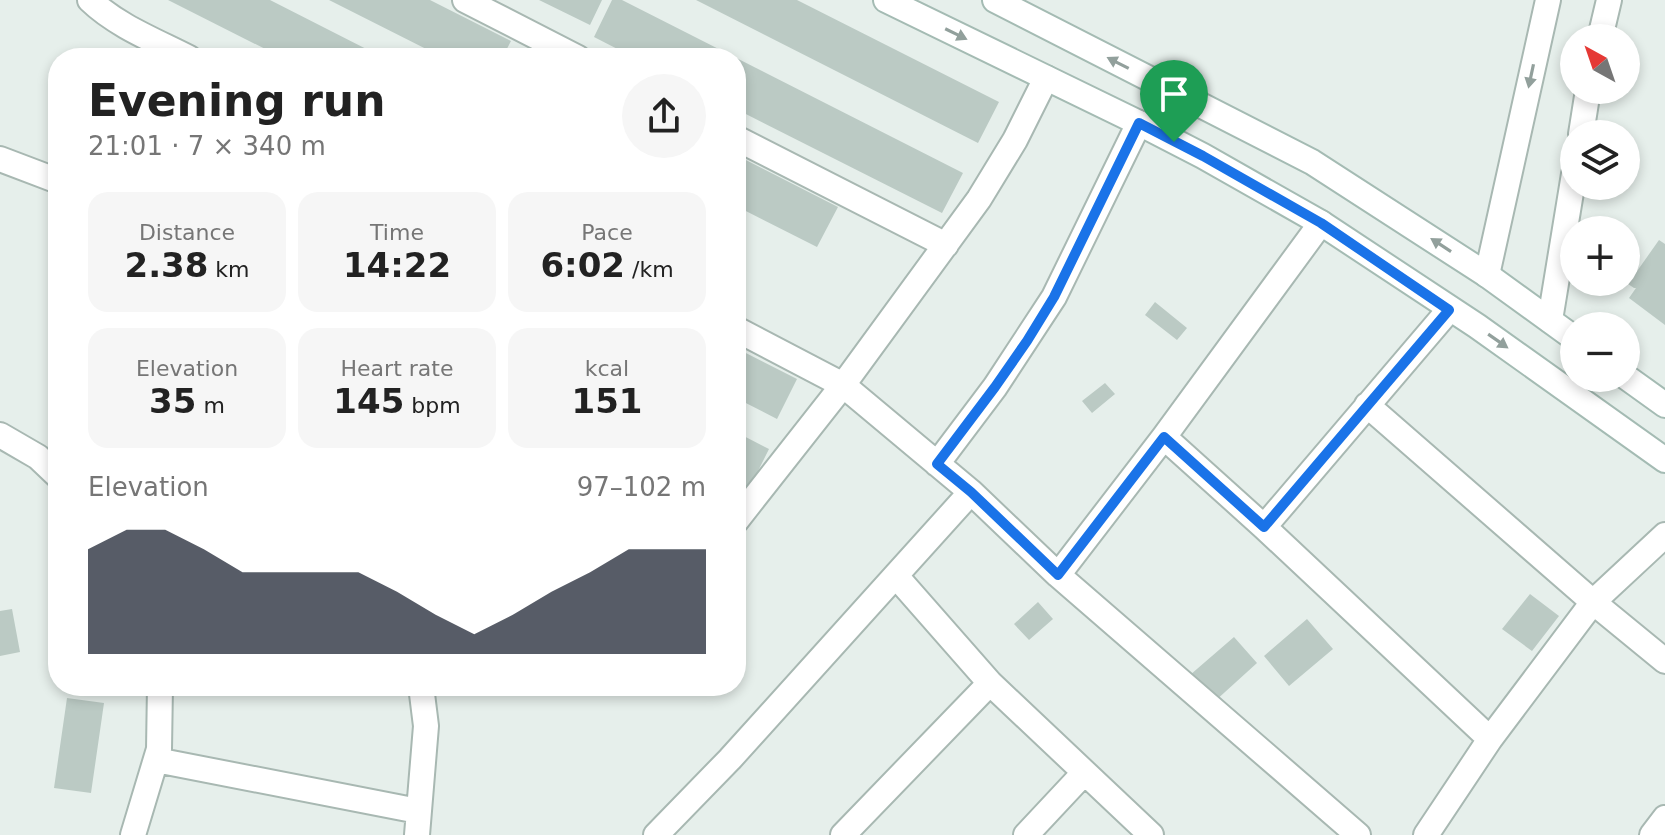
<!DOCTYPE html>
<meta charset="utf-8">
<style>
body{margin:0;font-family:"DejaVu Sans",sans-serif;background:#f6f6f6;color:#222;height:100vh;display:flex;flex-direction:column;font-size:30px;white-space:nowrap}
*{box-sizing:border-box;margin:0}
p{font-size:26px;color:#767676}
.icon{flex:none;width:44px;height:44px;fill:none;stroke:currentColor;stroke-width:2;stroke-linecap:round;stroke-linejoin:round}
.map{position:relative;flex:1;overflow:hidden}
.details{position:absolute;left:48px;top:48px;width:698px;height:648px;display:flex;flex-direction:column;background:#fff;border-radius:32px;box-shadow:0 4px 12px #0003}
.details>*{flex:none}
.needle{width:52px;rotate:320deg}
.fabs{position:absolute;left:1560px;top:24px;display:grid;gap:16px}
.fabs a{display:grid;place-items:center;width:80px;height:80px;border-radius:50%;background:#fff;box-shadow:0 4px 12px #0003;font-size:40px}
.pin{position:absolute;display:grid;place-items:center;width:68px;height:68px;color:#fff;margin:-82px -34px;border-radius:50% 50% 50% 0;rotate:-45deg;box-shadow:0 0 8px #0007}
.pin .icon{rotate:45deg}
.round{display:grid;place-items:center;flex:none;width:84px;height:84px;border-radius:42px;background:#f6f6f6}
.overview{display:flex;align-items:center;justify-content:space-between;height:136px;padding:0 40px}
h1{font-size:44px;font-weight:700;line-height:60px}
.stats{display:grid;grid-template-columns:repeat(3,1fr);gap:12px;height:136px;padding:8px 40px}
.stats div{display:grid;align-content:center;border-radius:20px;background:#f6f6f6;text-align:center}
.stats b{font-size:34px;font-weight:700}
.stats small{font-size:22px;font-weight:400}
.stats p{font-size:22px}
.chart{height:224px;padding:16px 40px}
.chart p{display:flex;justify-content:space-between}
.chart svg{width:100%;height:144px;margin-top:8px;fill:#111827;opacity:.7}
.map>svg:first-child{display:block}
.building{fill:#bbcac4}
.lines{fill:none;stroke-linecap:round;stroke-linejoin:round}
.minor-casing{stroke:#a8b8b2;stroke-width:28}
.secondary-casing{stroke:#a4bbb3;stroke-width:28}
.minor{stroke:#fff;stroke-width:24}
.secondary{stroke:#fff;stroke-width:24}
.oneway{fill:#92a09c}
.route-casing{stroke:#fff;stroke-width:16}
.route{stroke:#1a73e8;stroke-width:10}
</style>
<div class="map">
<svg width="1665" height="835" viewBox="0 0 1665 835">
<rect width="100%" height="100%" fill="#e6efeb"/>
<path class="building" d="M168,0H270L384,58H283Z
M329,0H430L511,41L502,58H444Z
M539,0H602L590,25Z
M612,0H622L963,173L942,213L736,109V58H635L594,37Z
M696,0H797L999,102L978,143Z
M736,155L838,207L817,247L736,206Z
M1659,240L1665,244V325L1629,298L1636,288H1634L1628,284Z
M1155,302L1187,328L1177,340L1145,315Z
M736,348L797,379L777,419L736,398Z
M1105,383L1115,394L1092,413L1082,401Z
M736,432L769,449L749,489L736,482Z
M1530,594L1559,616L1532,651L1502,629Z
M1038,602L1053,619L1029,640L1014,624Z
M12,609L20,652L0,656V611Z
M1307,619L1333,649L1289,686L1264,656Z
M1234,637L1257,663L1214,702L1190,675Z
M67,698L104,703L91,793L54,788Z"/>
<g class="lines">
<g class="minor-casing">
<path id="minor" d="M90,0C117,26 156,41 189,58
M465,0L578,58
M1600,38L1609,0
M1581,134L1588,90
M736,138L946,245
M0,159L58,181
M1487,275L1548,0
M1550,320L1574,174
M736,329L843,385L971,492L1058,575L1358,835
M1367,405L1593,602L1665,661
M0,435L38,457L58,476
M1164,437L1264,527L1490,739
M937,464L995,387L1054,297L1139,123
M736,521L843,385L979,199L1015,140L1046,78
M1264,527L1449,310
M1058,575L1164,437L1321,223
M896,576L990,683L1151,835
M156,760L418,811
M133,835L159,749L160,686
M417,835L426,726L421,686
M656,835L730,759L971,492
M843,835L990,683
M1026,835L1084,773
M1426,835L1490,739L1593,602L1665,535
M1652,835L1665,818"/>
</g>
<g class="secondary-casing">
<path id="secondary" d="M886,0L1139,123L1203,156L1321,223L1477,326L1665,460
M995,0L1312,162L1487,275L1574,338
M1626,377L1665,405"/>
</g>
<use href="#minor" class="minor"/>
<use href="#secondary" class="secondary"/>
</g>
<defs><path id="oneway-solid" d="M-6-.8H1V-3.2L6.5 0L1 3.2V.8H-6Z" transform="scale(2)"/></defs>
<g class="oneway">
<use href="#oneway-solid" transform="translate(956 34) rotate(26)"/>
<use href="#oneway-solid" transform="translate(1118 63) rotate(-153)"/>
<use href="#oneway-solid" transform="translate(1531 76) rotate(102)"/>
<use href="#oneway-solid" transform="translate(1441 245) rotate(-147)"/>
<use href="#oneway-solid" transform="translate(1498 341) rotate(35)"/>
</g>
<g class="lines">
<g class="route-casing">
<path id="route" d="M1139,123L1203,156L1321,223L1449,310L1264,527L1164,437L1058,575L971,492L937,464L995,387L1027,341L1054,297Z"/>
</g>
<use href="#route" class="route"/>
</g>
</svg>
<div class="fabs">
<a><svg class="needle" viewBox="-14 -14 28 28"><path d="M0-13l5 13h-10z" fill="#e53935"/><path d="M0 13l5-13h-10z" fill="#767676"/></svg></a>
<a><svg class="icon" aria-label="layers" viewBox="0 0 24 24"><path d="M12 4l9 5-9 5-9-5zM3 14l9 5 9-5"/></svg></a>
<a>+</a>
<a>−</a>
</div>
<div class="pin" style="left:1174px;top:142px;background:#1e9e55"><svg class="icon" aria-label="arrive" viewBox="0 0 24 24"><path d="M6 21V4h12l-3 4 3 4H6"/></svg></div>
<section class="details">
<div class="overview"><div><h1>Evening run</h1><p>21:01 · 7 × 340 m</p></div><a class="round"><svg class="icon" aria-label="share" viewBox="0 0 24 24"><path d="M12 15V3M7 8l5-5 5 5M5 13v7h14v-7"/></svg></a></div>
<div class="stats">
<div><p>Distance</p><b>2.38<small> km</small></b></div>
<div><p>Time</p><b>14:22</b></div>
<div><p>Pace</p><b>6:02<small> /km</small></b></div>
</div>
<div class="stats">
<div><p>Elevation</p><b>35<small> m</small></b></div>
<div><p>Heart rate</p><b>145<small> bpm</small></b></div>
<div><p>kcal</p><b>151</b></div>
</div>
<div class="chart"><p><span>Elevation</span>97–102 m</p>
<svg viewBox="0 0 160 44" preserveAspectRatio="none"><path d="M0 44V12L10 6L20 6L30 12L40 19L50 19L60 19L70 19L80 25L90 32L100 38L110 32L120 25L130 19L140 12L150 12L160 12V44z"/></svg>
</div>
</section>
</div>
